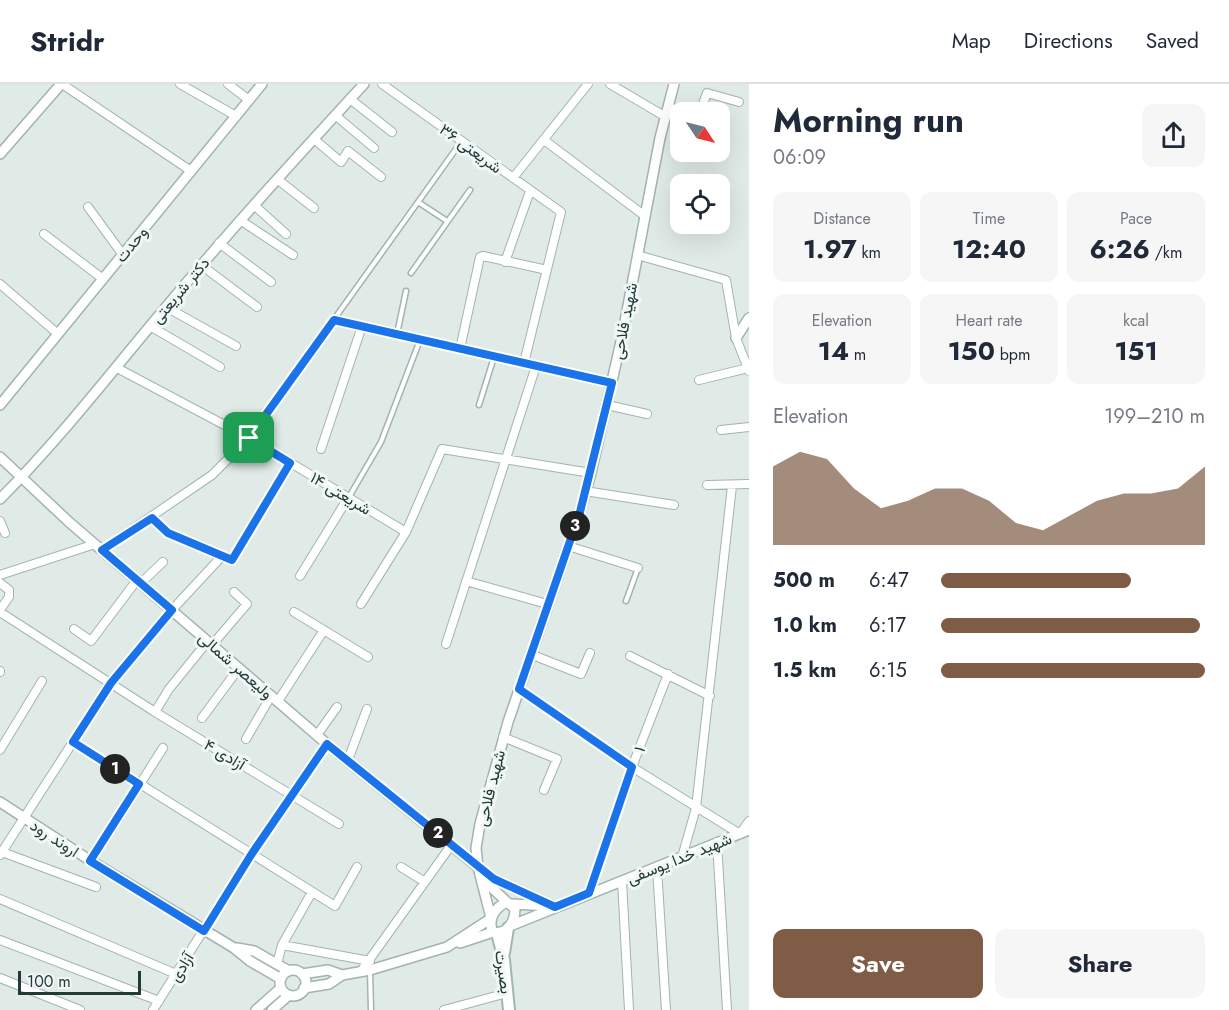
<!DOCTYPE html>
<meta charset="utf-8">
<style>
body{margin:0;font-family:Jost,Vazirmatn,sans-serif;background:#f6f6f7;color:#1f2937;height:100vh;display:flex;flex-direction:column;font-size:22px;white-space:nowrap}
*{box-sizing:border-box;margin:0}
p{font-size:20px;color:#747a83}
.icon{flex:none;width:33px;height:33px;fill:none;stroke:currentColor;stroke-width:2;stroke-linecap:round;stroke-linejoin:round}
.map{position:relative;flex:1;overflow:hidden}
.sheet{display:flex;flex-direction:column;background:#fff;width:480px}
.sheet>*{flex:none}
.needle{width:39px;rotate:125deg}
.buttons{position:absolute;left:670px;top:18px;display:grid;gap:12px}
.buttons a{display:grid;place-items:center;width:60px;height:60px;border-radius:12px;background:#fff;box-shadow:0 6px 24px #0002;font-size:30px}
.scale{position:absolute;left:18px;bottom:15px;width:123px;box-sizing:border-box;padding-left:6px;border:3px solid #213b39;border-top:0;font-size:16px;line-height:21px;white-space:nowrap;color:#213b39;-webkit-text-stroke:4px #f0f7f5;paint-order:stroke}
.pin{position:absolute;display:grid;place-items:center;width:51px;height:51px;color:#fff;margin:-26px;border-radius:12px;box-shadow:0 3px 9px #0006}
.km{position:absolute;width:30px;height:30px;margin:-15px;border-radius:50%;background:#222;color:#fff;font-size:16px;line-height:30px;text-align:center}
.round{display:grid;place-items:center;flex:none;width:63px;height:63px;border-radius:12px;background:#f6f6f7}
.summary{display:flex;align-items:center;justify-content:space-between;height:102px;padding:0 24px}
h1{font-size:33px;font-weight:700;line-height:45px}
.stats{display:grid;grid-template-columns:repeat(3,1fr);gap:9px;height:102px;padding:6px 24px}
.stats div{display:grid;align-content:center;border-radius:12px;background:#f6f6f7;text-align:center}
.stats b{font-size:26px;font-weight:700}
.stats small{font-size:16px;font-weight:400}
.stats p{font-size:16px}
.chart{height:168px;padding:12px 24px}
.chart p{display:flex;justify-content:space-between}
.chart svg{width:100%;height:108px;margin-top:6px;fill:#7e5c45;opacity:.7}
.cta{display:flex;gap:12px;margin-top:auto;padding:12px 24px}
.cta a{flex:1;height:69px;border-radius:12px;background:#7e5c45;color:#fff;font-size:24px;font-weight:700;line-height:69px;text-align:center}
.cta a+a{background:#f6f6f7;color:#1f2937}
ul{padding:0 24px;list-style:none;font-size:20px}
li{display:grid;grid-template-columns:96px 72px 1fr;align-items:center;height:45px}
li i{height:15px;border-radius:8px;background:#7e5c45}
header{display:flex;align-items:center;gap:36px;box-sizing:border-box;height:84px;padding:0 30px;background:#fff;border-bottom:2px solid #e0e1e3}
header strong{font-size:28px}
nav{display:flex;gap:33px;margin-inline-start:auto;font-size:21px}
main{display:flex;flex:1;min-height:0}
.map>svg:first-child{display:block}
.lines{fill:none;stroke-linecap:round;stroke-linejoin:round}
.service-casing{stroke:#a3b3b0;stroke-width:7}
.minor-casing{stroke:#a3b3b0;stroke-width:10}
.tertiary-casing{stroke:#a3b3b0;stroke-width:12}
.secondary-casing{stroke:#9fb7b2;stroke-width:14}
.service{stroke:#fff;stroke-width:4}
.minor{stroke:#fff;stroke-width:8}
.tertiary{stroke:#fff;stroke-width:9}
.secondary{stroke:#fff;stroke-width:10}
.route-casing{stroke:#fff;stroke-width:12}
.route{stroke:#1a73e8;stroke-width:8}
.labels{text-anchor:middle;stroke-width:6;stroke-linejoin:round;paint-order:stroke}
.street-label{font-size:16px;fill:#213b39;stroke:#f0f7f5}
</style>
<header>
<strong>Stridr</strong>
<nav><a>Map</a><a>Directions</a><a>Saved</a></nav>
</header>
<main>
<div class="map">
<svg width="749" height="926" viewBox="0 0 749 926">
<rect width="100%" height="100%" fill="#e0ebe8"/>
<g class="lines">
<g class="service-casing">
<path id="service" d="M418,118L447,137
M411,189L470,106
M397,250L406,207
M479,321L494,273
M249,354L461,58
M349,413L381,358L420,256
M626,517L638,484
M370,887L371,926"/>
</g>
<g class="minor-casing">
<path id="minor" d="M62,0L191,87
M180,0L236,32
M228,0L249,16
M382,0L561,128L524,279
M610,0L666,33
M350,15L392,48
M668,23L686,28
M700,28L707,9L739,18
M335,31L374,64
M314,55L341,78L348,67L381,93
M544,56L645,132
M513,94L588,0
M277,95L314,124
M254,121L286,150
M88,123L123,171
M240,136L293,171
M44,150L103,195
M219,159L271,198
M637,171L726,196L736,254L749,287
M505,178L530,107
M201,181L257,223
M0,200L58,250
M166,223L236,262
M334,236L612,299
M150,242L220,283
M460,265L480,173L483,172L547,186
M117,284L249,354L406,448
M699,296L748,284
M607,321L647,330
M721,346L749,343
M321,365L362,242
M707,401L749,400
M585,407L674,421
M152,434L167,449L232,476L290,379
M0,437L5,449
M568,462L638,484
M102,466L212,391L237,366
M0,491L95,460
M300,492L348,414
M466,497L547,520
M0,499L9,506V513L0,526
M141,499L163,478
M361,520L406,448L442,365L591,389
M0,528L155,628L339,740
M294,528L368,573
M74,545L91,557L137,496
M446,560L536,282
M212,561L247,520L234,508
M530,570L581,590L590,569
M630,572L710,612
M0,588V587
M519,605L632,683L740,750L749,737
M278,617L324,546
M155,628L169,605L208,557
M202,634L239,584
M317,651L337,623
M503,653L557,675L544,706
M246,655L271,612
M73,658L335,822L357,783
M0,666L42,597
M348,676L367,625
M717,758L727,926
M2,768L96,803
M0,771L111,599L172,526L222,472
M682,773L696,724L732,402
M91,777L163,664
M401,783L425,798
M657,784L666,926
M622,797L629,926
M312,808L282,861L370,877
M589,809L632,683L668,590
M0,815L176,890
M0,856L159,917
M277,880L282,861
M362,886L452,760
M0,894L80,926
M153,926L251,771L327,660
M444,926L507,909"/>
</g>
<g class="tertiary-casing">
<path id="tertiary" d="M0,70L61,0
M736,254L749,234
M0,321L262,0
M0,373L69,438L327,660L478,783L494,795L555,823
M0,415C60,355 112,287 167,222C230,146 297,73 364,0
M0,718L91,777L234,864L250,877L281,895
M483,791L490,802L507,818
M507,818L515,825C515,837 508,851 493,848C487,836 495,823 507,818Z
M512,820L550,822
M491,834L478,783L476,764L480,740L508,638L580,428L591,389L622,253L660,54L674,0
M510,842L749,746
M460,859L493,848
M237,864L254,867L289,887
M280 899a13 13 0 1 1 26 0a13 13 0 1 1-26 0Z
M302,890L328,886L342,891
M304,904L329,900L342,891L370,886L447,863L490,835
M256,926L281,904
M272,926L289,911"/>
</g>
<g class="secondary-casing">
<path id="secondary" d="M497,849L504,876L509,926
M504,869L508,844"/>
</g>
<use href="#service" class="service"/>
<use href="#minor" class="minor"/>
<use href="#tertiary" class="tertiary"/>
<use href="#secondary" class="secondary"/>
</g>
<g class="lines">
<g class="route-casing">
<path id="route" d="M334,236L612,299L580,428L519,605L632,683L589,809L555,823L494,795L327,660L251,771L204,847L90,777L139,700L73,658L111,599L172,526L102,466L152,434L168,449L232,476L290,379L249,354Z"/>
</g>
<use href="#route" class="route"/>
</g>
<g class="labels">
<g class="street-label">
<text transform="translate(471 64) rotate(36)" y="6">شریعتی ۳۶</text>
<text transform="translate(131 160) rotate(-51)" y="6">وحدت</text>
<text transform="translate(180 206) rotate(-50)" y="6">دکتر شریعتی</text>
<text transform="translate(624 237) rotate(-79)" y="6">شهید فلاحی</text>
<text transform="translate(341 409) rotate(31)" y="6">شریعتی ۱۴</text>
<text transform="translate(236 581) rotate(41)" y="6">ولیعصر شمالی</text>
<text transform="translate(639 665) rotate(-69)" y="6">۱</text>
<text transform="translate(225 670) rotate(31)" y="6">آزادی ۴</text>
<text transform="translate(490 704) rotate(-76)" y="6">شهید فلاحی</text>
<text transform="translate(55 754) rotate(33)" y="6">اروند رود</text>
<text transform="translate(679 774) rotate(-22)" y="6">شهید خدا یوسفی</text>
<text transform="translate(181 883) rotate(-58)" y="6">آزادی</text>
<text transform="translate(504 888) rotate(82)" y="6">بصیرت</text>
</g>
</g>
</svg>
<div class="buttons">
<a><svg class="needle" viewBox="-14 -14 28 28"><path d="M0-13l5 13h-10z" fill="#e53935"/><path d="M0 13l5-13h-10z" fill="#747a83"/></svg></a>
<a><svg class="icon" aria-label="locate" viewBox="0 0 24 24"><circle cx="12" cy="12" r="6"/><path d="M12 2v4M12 18v4M2 12h4M18 12h4"/></svg></a>
</div>
<div class="scale">100 m</div>
<div class="pin" style="left:249px;top:354px;background:#1e9e55"><svg class="icon" aria-label="arrive" viewBox="0 0 24 24"><path d="M6 21V4h12l-3 4 3 4H6"/></svg></div>
<b class="km" style="left:115px;top:685px">1</b>
<b class="km" style="left:438px;top:749px">2</b>
<b class="km" style="left:575px;top:442px">3</b>
</div>
<section class="sheet">
<div class="summary"><div><h1>Morning run</h1><p>06:09</p></div><a class="round"><svg class="icon" aria-label="share" viewBox="0 0 24 24"><path d="M12 15V3M7 8l5-5 5 5M5 13v7h14v-7"/></svg></a></div>
<div class="stats">
<div><p>Distance</p><b>1.97<small> km</small></b></div>
<div><p>Time</p><b>12:40</b></div>
<div><p>Pace</p><b>6:26<small> /km</small></b></div>
</div>
<div class="stats">
<div><p>Elevation</p><b>14<small> m</small></b></div>
<div><p>Heart rate</p><b>150<small> bpm</small></b></div>
<div><p>kcal</p><b>151</b></div>
</div>
<div class="chart"><p><span>Elevation</span>199–210 m</p>
<svg viewBox="0 0 160 44" preserveAspectRatio="none"><path d="M0 44V12L10 6L20 9L30 21L40 29L50 26L60 21L70 21L80 26L90 35L100 38L110 32L120 26L130 23L140 23L150 21L160 12V44z"/></svg>
</div>
<ul>
<li><b>500 m</b>6:47<i style="width:72%"></i></li>
<li><b>1.0 km</b>6:17<i style="width:98%"></i></li>
<li><b>1.5 km</b>6:15<i style="width:100%"></i></li>
</ul>
<div class="cta"><a>Save</a><a>Share</a></div>
</section>
</main>
